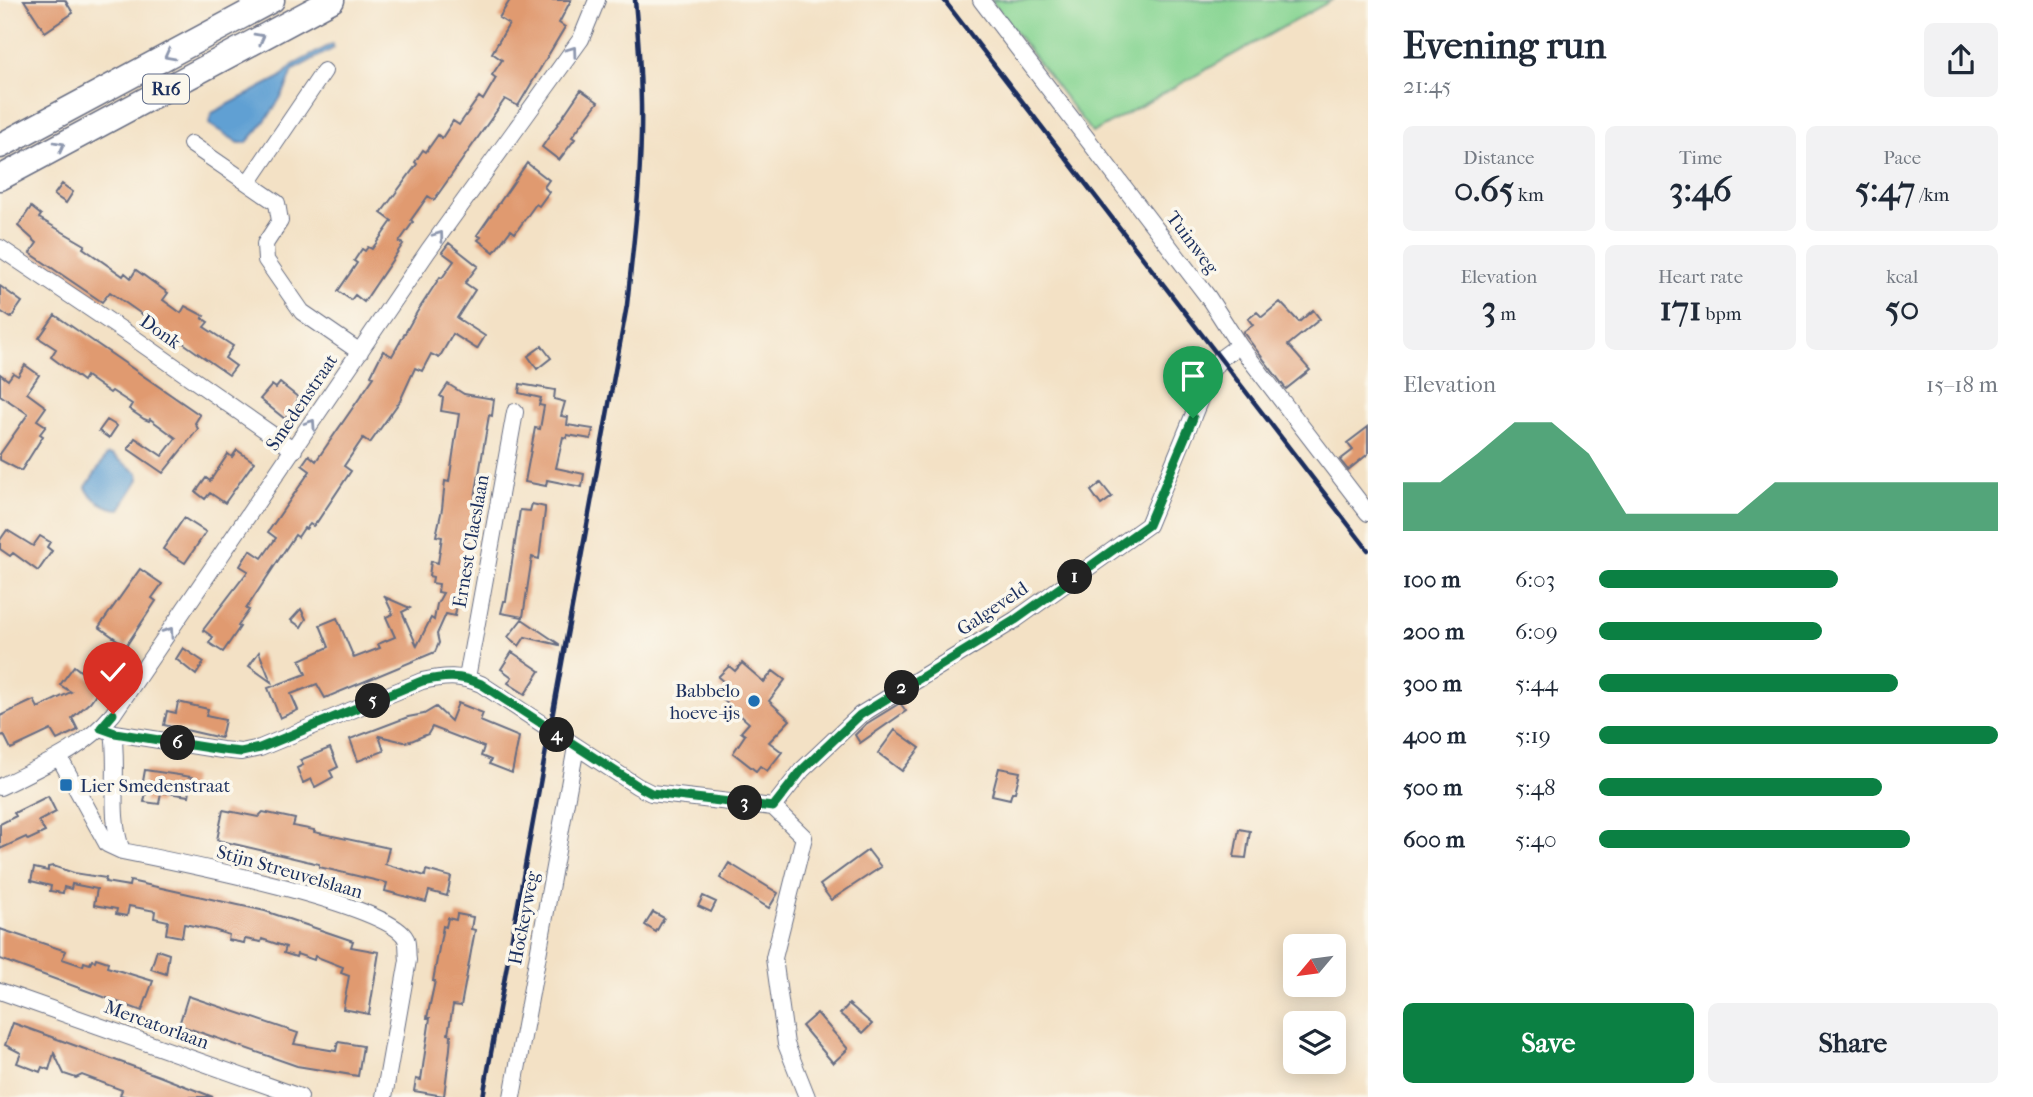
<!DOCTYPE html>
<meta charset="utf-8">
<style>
body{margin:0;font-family:"IM FELL French Canon",serif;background:#f2f2f3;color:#1f2937;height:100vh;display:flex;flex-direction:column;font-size:26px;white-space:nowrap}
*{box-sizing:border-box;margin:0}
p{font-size:23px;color:#747a83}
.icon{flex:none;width:38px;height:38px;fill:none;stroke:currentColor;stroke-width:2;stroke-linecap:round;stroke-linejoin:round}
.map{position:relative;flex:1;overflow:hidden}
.drawer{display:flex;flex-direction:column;background:#fff;width:665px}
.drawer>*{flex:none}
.needle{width:46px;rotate:241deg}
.buttons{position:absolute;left:1283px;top:934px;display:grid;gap:14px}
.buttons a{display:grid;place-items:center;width:63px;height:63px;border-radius:10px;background:#fff;box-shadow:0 4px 18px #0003;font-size:35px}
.pin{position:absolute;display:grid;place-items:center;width:60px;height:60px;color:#fff;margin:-72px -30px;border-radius:50% 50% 50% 0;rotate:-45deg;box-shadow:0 0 7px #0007}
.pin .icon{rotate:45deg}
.km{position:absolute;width:35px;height:35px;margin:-18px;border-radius:50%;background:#222;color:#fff;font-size:19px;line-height:35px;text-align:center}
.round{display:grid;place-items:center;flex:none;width:74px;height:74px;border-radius:10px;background:#f2f2f3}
.summary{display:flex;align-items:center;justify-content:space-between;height:119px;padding:0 35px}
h1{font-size:38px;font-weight:700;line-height:52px}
.figures{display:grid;grid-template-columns:repeat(3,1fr);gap:10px;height:119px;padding:7px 35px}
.figures div{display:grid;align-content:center;border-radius:10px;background:#f2f2f3;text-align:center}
.figures b{font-size:35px;font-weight:700}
.figures small{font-size:19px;font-weight:400}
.figures p{font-size:19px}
.chart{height:196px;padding:14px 35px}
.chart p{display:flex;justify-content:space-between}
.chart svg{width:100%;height:126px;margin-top:7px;fill:#0b8043;opacity:.7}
.cta{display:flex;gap:14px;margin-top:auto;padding:14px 35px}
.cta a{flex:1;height:80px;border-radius:10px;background:#0b8043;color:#fff;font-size:28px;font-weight:700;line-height:80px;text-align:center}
.cta a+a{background:#f2f2f3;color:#1f2937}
ul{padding:0 35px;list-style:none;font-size:23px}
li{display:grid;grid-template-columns:112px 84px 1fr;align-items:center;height:52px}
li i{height:18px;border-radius:9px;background:#0b8043}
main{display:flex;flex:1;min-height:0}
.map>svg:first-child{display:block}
.green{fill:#8ad694;stroke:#528279;stroke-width:2}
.water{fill:#61a0d3;stroke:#3e6898;stroke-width:2}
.building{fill:#e09a6f}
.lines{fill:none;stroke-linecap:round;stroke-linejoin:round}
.minor-casing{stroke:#676d82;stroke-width:18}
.trunk-casing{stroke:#676d82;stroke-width:27}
.minor{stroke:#fff;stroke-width:16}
.trunk{stroke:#fff;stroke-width:24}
.rail{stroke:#1b2f5e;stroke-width:4.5}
.oneway{stroke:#8d97ae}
.route-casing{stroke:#fff;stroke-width:14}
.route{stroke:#0b8043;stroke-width:9}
.poi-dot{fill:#1f6fb2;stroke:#fbf7ec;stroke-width:2.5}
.labels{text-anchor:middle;stroke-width:7;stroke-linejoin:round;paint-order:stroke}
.shield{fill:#fbf7ec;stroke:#5e6b89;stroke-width:2}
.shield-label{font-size:18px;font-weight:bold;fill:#1b2f5e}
.street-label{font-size:19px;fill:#1b2f5e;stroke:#fbf7ec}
.poi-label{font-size:19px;fill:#1b2f5e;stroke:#fbf7ec;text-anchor:end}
</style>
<main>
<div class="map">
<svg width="1368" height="1097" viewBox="0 0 1368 1097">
<rect width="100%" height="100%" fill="#fbf7ec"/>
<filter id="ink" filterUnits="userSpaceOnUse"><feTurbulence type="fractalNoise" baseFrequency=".0143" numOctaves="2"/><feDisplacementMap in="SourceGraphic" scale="14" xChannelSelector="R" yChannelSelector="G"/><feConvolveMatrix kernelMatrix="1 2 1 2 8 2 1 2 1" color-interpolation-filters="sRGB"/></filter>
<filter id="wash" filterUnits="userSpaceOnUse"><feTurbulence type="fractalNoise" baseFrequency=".00686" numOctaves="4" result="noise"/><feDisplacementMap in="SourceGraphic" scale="28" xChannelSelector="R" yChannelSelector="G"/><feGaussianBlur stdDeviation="1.57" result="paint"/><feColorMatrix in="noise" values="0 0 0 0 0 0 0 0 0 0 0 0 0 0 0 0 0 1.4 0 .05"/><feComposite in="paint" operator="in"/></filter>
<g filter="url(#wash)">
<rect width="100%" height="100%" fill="#f3e1c5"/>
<path class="green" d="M991,0H1332L1092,133Z"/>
<path class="water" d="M332,44L334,48L293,70C284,98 266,122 246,143H239L209,124L212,113L281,77L293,65Z
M107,455H112L138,473L139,479L120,509C108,509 89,498 86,487Z"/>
<g id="blocks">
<path class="building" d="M24,0H65L73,13L45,32Z
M510,0H571L559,23L565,27L518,106L505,99L434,200L428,196L411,220L413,222L399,242L403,244L364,302L355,295L351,300L338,291L357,263L354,261L362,249L365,251L368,247L372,249L392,221L381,213L417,164L415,162L423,150L426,152L438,135L442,138L453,121L459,125L479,97L483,100L496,78L492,75L502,60L492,53L509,24L499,18Z
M581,90L598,102L572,137L575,139L559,160L542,147Z
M527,163L549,180L544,187L549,192L539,206L536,204L515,233L511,230L494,252L478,240L481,237L477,235Z
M62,184L73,192L66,203L54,195Z
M31,207L41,215L39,218L85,245L83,248L123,276L125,273L131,278L136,270L168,293L163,300L181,313L185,306L204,316L202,318L208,322L204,327L233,346L225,358L236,366L229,375L110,292L102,302L30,253L37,243L18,226Z
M449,243L478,266L465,283L475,290L457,318L485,336L477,349L453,334L439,358L431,354L422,371L415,368L400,401L370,443L363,438L344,466L351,471L317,522L313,526L310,524L306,529L304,528L298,537L295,535L246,609L249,610L238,626L240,627L223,652L209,643L213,637L203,630L248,571L240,566L250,550L262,558L276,538L268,532L310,471L302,465L309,455L316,461L374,377L371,375L383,351L392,356L417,312L440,277L442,278L454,261L442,252Z
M0,286L22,302L11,318L0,311Z
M1280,302L1299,322L1313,310L1320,319L1288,345L1310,370L1286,389L1243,332L1253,325L1248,319L1257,312L1262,317Z
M55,315L200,415L195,423L198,429L163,473L128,449L135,438L162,456L176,438L150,419L149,421L144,419L129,409L132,404L112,391L110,393L86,376L83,381L51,357L56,349L39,338Z
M542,346L551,358L537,369L528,356Z
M25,365L39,375L27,393L46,407L37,420L46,426L40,434L43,436L21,471L0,460V454L28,414L0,395V374L8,380L13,373L18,376Z
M280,383L299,398L285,419L260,399L272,385L276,388Z
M448,384L464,394L494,399L492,416L489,415L455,616L446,614L437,634L439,643L435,652L325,698L317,684L291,694L298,710L280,718L268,688L306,674L300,660L329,647L320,625L337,618L354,658L380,648L378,644L395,637L386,617L393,614L385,597L410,608L402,612L417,646L431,618L434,620L437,604L443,593L438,592L439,584L432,583L433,577L429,576L431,561L438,563L442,537L436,536L442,509L445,481L449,482L459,414L441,411L443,398L440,396Z
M520,384L555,390L554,399L565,402L561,416L568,417L567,425L593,429L591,439L567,435V438L563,437L556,468L584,474L582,487L547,480L546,486L525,482L535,428L540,429L544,406L539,405L541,398L519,393Z
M107,420L117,426L109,438L99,431Z
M1368,427V454L1348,470L1340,460L1353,450L1347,443Z
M237,450L254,462L225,503L210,493L205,499L196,492L206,478L210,481L228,454L232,457Z
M1101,483L1112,497L1101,505L1091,491Z
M532,504L545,507V511L539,559L532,557L523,617L501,613L504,601H506L520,510L530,511Z
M184,518L206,532L185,563L163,549Z
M7,530L33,546L40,536L50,542L47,547L52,551L38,571L13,553L10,556L0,549V540Z
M140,569L162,584L152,598L156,601L126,646L99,627Z
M301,609L306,619L301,627L291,620Z
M522,619L559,644V645L525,637L519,646L508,637Z
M183,648L204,662L196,675L176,659Z
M259,652L271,682L249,666Z
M512,652L540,671L525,694L508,683L512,677L501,669Z
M742,663L764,682L773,671L785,680L769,701L790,720L769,742L782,752L767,771L760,766L756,771L733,753L745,735L741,732L749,723L720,697L724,692L719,687L724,682L718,677L729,666L735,671Z
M74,666L101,687L90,702L72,718L78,730L57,740L51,730L11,749L4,735L0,736V716L34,700L38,708L71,692L60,685Z
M178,702L208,709L206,716L225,720L221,738L164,725L167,711L176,713Z
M458,703L483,713L480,721L519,737L512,773L489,764L491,760L481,756L484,747L432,727L428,734L411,741L404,742L379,736L384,751L358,761L350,739L408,717L424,714L436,707L451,721Z
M900,703L906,711L860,743L855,735L866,724Z
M895,730L920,748L902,771L878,753Z
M330,748L338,767L330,771L333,777L315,787L311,779L303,783L297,768L303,765L300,760Z
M999,768L1020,772L1015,792H1012L1010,799L992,795Z
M145,770L192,777L189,796L161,792L159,804L144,802L147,787H142Z
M48,796L56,812L39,821L45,832L28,840L26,837L0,849V824L16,816L14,813Z
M223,810L258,817L263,812L295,819L293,826L314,830V832L389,848L385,864L425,876L426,870L451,877L447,896L429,891L426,902L385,891L387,883L319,867V864L217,840Z
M1239,829L1250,831L1246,858L1234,857Z
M868,850L881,867L831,900L820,885Z
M729,863L778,893L769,908L720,878Z
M53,866L74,873L106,878L105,882L129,886L130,881L265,911L353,941L351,947L379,952L369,1014L343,1009L349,976L341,973L343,967L315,956L314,960L297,954L296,957L284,953L286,947L262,939L261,942L245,939L244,943L228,940L229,935L214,930L184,924L182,937L166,934L168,921L154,918L155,911L129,906L127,916L116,914L117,909L94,905L97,889L72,884L71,889L64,887L63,893L50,891L51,886L31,881L34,868L48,871V867Z
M703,896L716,902L711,912L698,906Z
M653,912L664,918L656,932L645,925Z
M457,914L473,917L471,929L475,930L461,1006L453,1005L448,1034L451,1035L450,1049L444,1096L414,1091L416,1079L421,1080L430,1018H427L435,981H433L443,926L446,927L448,918L456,920Z
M0,929L66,951L62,959L83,966L84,962L90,964L92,960L95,961L96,958L108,962L107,967L153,981L142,1011L0,959Z
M157,950L169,954L166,974L151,969Z
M188,996L298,1033L294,1044L336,1051L338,1042L363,1046L358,1076L297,1066L179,1025Z
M849,1004L872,1024L863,1033L840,1014Z
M817,1013L848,1049L833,1063L802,1026Z
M13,1023L159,1076L213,1097H127L120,1095L122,1090L82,1075L76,1078L64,1074L54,1053L49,1070L42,1067L40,1072L17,1063L21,1053L5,1045Z"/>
</g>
</g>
<g filter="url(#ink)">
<use href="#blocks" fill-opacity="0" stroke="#676d82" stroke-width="2"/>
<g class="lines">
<g class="minor-casing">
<path id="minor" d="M981,0L1208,297L1239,345L1368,513
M191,144L277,203L280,221L265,244L266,260L302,312L360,352
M248,183L324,71
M0,248L131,336L294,450
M467,678L515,412
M101,728L115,733L222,750L241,752L260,748L422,681C445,676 460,675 481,684L637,786L651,793L773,807L804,837L774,958L786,1044L807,1097
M113,732C119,771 108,814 122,851
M59,757L107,844L122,851C167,860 390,903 406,939C408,944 407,954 408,960L384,1097
M0,787C41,766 83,750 113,714L428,251L581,39L597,0
M773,807L802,770L860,715L1015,620L1148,525L1212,370L1220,359L1239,345
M0,991L300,1097
M512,1097L576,747"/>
</g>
<g class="trunk-casing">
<path id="trunk" d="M0,146L272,0
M0,178L332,0"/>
</g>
<use href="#minor" class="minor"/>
<use href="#trunk" class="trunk"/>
<path class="rail" d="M944,0L1368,550
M483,1097L627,305C633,248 640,191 641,134C642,89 639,45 635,0"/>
</g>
<defs><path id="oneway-chevron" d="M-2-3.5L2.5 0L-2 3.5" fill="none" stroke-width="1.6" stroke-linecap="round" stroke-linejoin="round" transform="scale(1.75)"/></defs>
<g class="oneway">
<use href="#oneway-chevron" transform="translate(260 38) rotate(-28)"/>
<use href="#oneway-chevron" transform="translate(572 51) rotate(-54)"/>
<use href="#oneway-chevron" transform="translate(169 55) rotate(152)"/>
<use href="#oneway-chevron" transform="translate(60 146) rotate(-28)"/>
<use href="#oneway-chevron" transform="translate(439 236) rotate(-54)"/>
<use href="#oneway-chevron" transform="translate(311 424) rotate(-56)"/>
<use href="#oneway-chevron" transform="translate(169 632) rotate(-55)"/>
</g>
</g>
<g class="lines" filter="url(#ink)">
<g class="route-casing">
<path id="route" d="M113,714L101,728L115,733L222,750L241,752L260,748L422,681C445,676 460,675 481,684L638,786L651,793L773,807L802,770L860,715L1015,620L1148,525L1193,418"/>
</g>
<use href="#route" class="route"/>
</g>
<g class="poi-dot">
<circle cx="754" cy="701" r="7"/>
<rect x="59" y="778" width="14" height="14" rx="3.5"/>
</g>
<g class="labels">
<rect class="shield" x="143" y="74.5" width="46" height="29" rx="5"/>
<g class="shield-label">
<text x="166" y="95">R16</text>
</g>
<g class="street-label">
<text transform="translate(1193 242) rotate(53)" y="7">Tuinweg</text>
<text transform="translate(161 331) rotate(35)" y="7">Donk</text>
<text transform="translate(301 402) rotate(-56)" y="7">Smedenstraat</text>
<text transform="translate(470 541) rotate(-80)" y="7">Ernest Claeslaan</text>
<text transform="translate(992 608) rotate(-34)" y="7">Galgeveld</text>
<text transform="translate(290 871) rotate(16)" y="7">Stijn Streuvelslaan</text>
<text transform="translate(523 918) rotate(-79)" y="7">Hockeyweg</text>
<text transform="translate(157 1024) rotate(20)" y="7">Mercatorlaan</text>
</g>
<g class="poi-label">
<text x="740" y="697">Babbelo<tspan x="740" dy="22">hoeve-ijs</tspan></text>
<text x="80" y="792" text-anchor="start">Lier Smedenstraat</text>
</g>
</g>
</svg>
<div class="buttons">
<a><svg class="needle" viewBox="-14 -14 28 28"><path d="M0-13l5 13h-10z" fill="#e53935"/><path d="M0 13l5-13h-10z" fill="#747a83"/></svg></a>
<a><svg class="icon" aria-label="layers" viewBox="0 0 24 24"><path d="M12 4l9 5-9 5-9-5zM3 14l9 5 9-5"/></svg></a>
</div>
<div class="pin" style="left:1193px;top:418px;background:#1e9e55"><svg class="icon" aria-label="arrive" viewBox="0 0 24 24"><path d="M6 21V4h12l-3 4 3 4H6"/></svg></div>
<div class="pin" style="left:113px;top:714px;background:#d93025"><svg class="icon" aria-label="check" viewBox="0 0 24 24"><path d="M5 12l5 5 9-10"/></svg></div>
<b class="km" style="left:1075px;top:577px">1</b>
<b class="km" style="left:902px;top:688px">2</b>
<b class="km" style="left:745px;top:803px">3</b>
<b class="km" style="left:557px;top:735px">4</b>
<b class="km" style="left:373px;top:701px">5</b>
<b class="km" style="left:178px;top:743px">6</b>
</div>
<section class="drawer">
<div class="summary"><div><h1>Evening run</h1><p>21:45</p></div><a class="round"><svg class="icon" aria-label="share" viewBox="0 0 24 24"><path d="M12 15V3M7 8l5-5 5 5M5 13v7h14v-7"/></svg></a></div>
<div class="figures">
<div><p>Distance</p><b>0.65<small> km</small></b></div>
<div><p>Time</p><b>3:46</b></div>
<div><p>Pace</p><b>5:47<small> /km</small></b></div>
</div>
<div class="figures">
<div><p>Elevation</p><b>3<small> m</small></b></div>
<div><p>Heart rate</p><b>171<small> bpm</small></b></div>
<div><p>kcal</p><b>50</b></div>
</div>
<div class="chart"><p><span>Elevation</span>15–18 m</p>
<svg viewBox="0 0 160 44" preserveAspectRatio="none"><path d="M0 44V27L10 27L20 17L30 6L40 6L50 17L60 38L70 38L80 38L90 38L100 27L110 27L120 27L130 27L140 27L150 27L160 27V44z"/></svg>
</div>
<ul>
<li><b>100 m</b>6:03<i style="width:60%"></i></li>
<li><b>200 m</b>6:09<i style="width:56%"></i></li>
<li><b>300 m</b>5:44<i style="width:75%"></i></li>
<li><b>400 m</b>5:19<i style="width:100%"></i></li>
<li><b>500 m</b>5:48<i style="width:71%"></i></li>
<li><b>600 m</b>5:40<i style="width:78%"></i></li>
</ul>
<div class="cta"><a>Save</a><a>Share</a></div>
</section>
</main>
